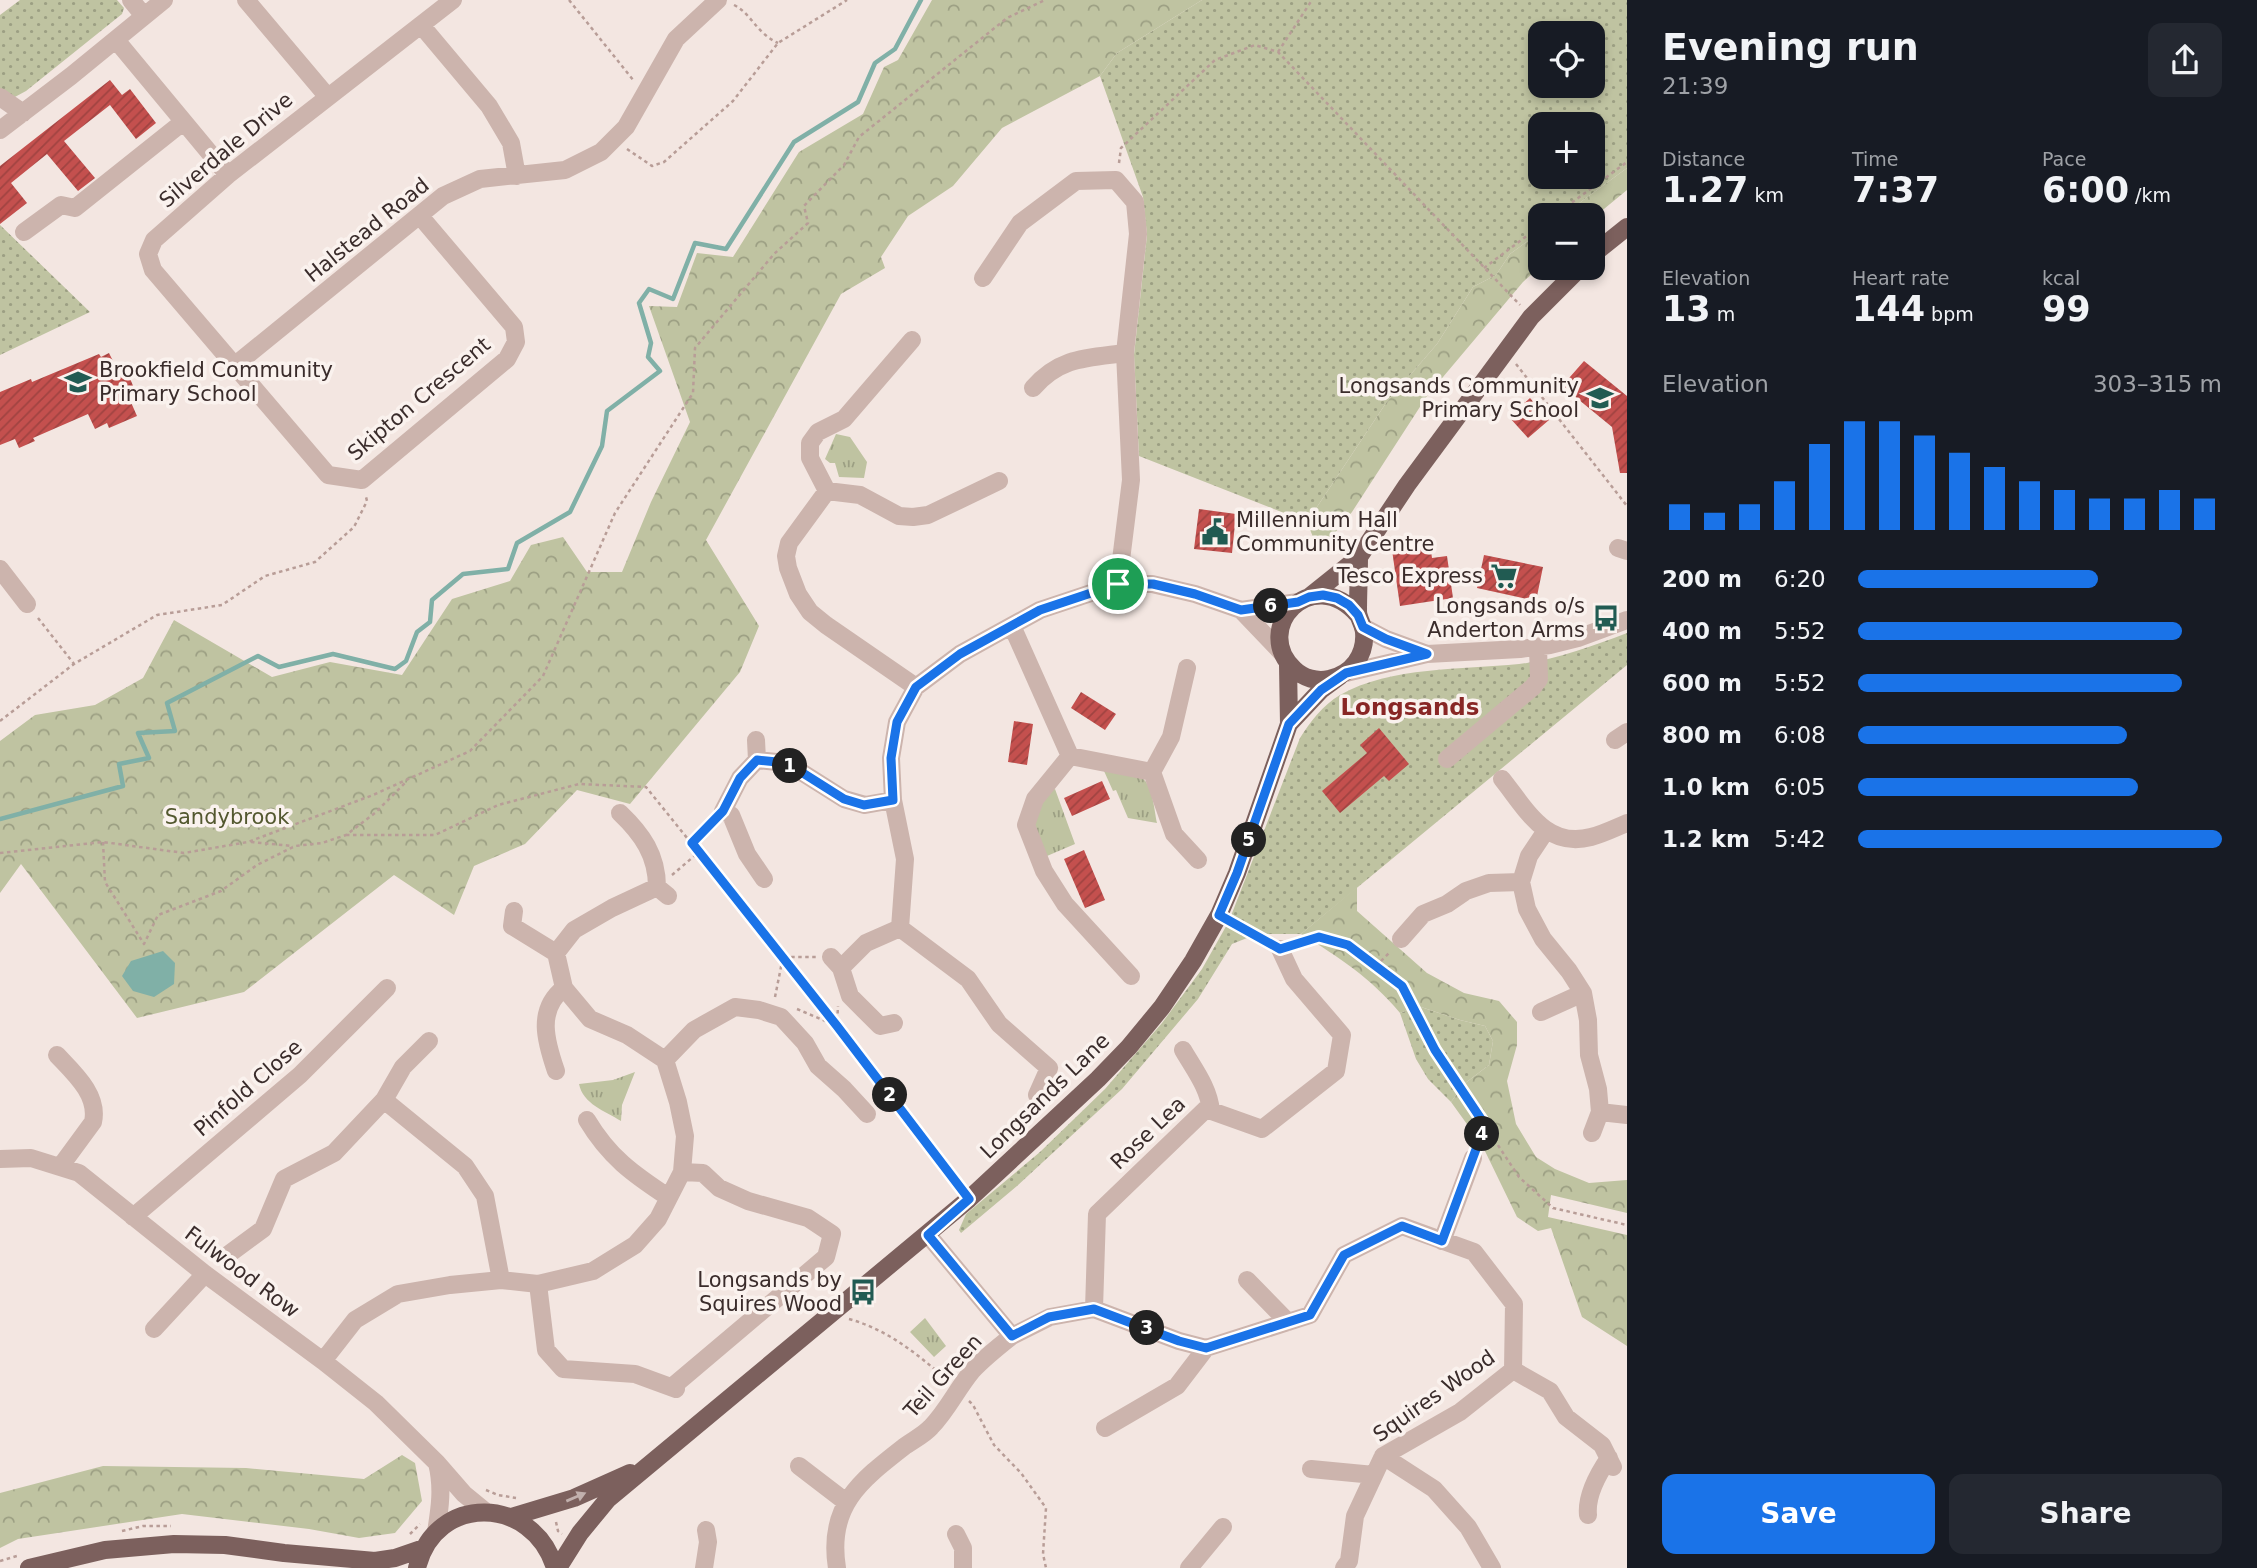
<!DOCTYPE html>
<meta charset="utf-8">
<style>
body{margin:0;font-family:"DejaVu Sans",sans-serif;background:#242831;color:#f1f3f6;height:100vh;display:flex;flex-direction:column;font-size:26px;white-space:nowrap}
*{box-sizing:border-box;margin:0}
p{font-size:23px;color:#9ea1a6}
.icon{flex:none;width:38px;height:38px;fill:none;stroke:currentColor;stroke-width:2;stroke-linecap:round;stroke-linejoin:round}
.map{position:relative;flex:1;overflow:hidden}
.sheet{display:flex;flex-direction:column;background:#171b24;width:630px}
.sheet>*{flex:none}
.tools{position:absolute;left:1528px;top:21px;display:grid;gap:14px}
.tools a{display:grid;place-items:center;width:77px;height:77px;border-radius:14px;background:#171b24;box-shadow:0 4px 10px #0003;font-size:35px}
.pin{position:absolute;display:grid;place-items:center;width:60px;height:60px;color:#fff;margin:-30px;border:4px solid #fff;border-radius:50%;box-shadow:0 2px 7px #0007}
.km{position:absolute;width:35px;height:35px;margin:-18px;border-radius:50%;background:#222;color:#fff;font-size:19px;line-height:35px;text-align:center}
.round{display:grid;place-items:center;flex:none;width:74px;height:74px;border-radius:14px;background:#242831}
.head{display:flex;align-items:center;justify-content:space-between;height:119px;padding:0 35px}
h1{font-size:38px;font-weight:700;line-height:52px}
.metrics{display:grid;grid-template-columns:repeat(3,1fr);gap:10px;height:119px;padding:7px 35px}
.metrics div{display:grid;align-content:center}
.metrics b{font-size:35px;font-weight:700}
.metrics small{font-size:19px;font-weight:400}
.metrics p{font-size:19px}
.chart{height:196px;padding:14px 35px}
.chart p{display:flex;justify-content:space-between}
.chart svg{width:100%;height:126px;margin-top:7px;stroke:#1a73e8;stroke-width:6}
.action{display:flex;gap:14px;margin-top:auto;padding:14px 35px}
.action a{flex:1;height:80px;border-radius:14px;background:#1a73e8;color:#fff;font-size:28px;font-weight:700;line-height:80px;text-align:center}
.action a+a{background:#242831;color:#f1f3f6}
ul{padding:0 35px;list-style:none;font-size:23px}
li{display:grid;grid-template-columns:112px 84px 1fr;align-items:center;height:52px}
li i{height:18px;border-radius:9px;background:#1a73e8}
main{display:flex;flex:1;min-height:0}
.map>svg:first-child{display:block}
.grass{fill:url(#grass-dots);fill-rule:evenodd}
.forest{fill:url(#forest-crowns)}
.park{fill:url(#park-tufts)}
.water{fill:#80b0a7}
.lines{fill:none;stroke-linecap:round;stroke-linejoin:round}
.stream{stroke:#80b0a7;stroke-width:4.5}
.building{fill:url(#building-hatch)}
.path{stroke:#b89d97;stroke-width:2.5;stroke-dasharray:3.5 3.5;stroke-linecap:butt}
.minor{stroke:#ccb4ad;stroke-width:18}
.major{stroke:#7c605d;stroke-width:18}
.oneway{fill:#c1b0ad}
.route-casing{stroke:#fff;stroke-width:14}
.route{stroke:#1a73e8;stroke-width:9}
.labels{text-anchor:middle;stroke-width:7;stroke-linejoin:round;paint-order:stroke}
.street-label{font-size:21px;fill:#3a2c2b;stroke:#faf2ee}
.poi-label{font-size:21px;fill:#3a2c2b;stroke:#faf2ee;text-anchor:end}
.park-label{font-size:21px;fill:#53582f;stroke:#faf2ee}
.neighbourhood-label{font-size:23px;font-weight:bold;fill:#882625;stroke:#faf2ee}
</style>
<main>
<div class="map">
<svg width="1627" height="1568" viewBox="0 0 1627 1568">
<defs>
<pattern id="grass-dots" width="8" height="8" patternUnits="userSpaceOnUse" patternTransform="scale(1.75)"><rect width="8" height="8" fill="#bfc3a1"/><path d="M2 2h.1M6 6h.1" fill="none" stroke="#9c9f83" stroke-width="1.8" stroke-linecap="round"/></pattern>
<pattern id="forest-crowns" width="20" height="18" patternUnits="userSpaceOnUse" patternTransform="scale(1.75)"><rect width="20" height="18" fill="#bfc3a1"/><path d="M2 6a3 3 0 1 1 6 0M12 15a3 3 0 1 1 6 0" fill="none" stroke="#9c9f83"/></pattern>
<pattern id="park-tufts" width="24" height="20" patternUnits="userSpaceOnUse" patternTransform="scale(1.75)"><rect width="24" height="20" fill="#bfc3a1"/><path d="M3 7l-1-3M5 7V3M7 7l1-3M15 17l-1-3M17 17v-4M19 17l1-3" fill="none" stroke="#9c9f83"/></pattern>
<pattern id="building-hatch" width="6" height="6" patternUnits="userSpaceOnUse" patternTransform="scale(1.75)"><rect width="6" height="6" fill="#c4504e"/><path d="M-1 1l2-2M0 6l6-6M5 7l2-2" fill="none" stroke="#a04341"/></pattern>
</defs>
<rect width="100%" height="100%" fill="#f3e6e1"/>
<path class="grass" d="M20,0H117L124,8L122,14L26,91L13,98L0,89V15Z
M1202,0H1627V168L1563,215H1540V232L1510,254L1496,275L1473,287L1437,344L1386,403L1307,522L1139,456L1134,355L1147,235L1143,197L1100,76L1117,53ZM1540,33H1592V86H1540ZM1540,124H1592V177H1540Z
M0,225L90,312L0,355Z
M1627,633V665L1301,934H1257L1232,944L1198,999L1122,1089L1017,1186L961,1233L959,1230L966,1214L1040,1152L1105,1089L1162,1023L1202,969L1229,921L1300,738C1310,722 1323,705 1340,695C1391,666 1462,670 1519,664C1555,660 1593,646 1627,633Z
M1418,1006L1460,1020L1485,1026L1493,1041L1489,1065L1464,1084L1451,1102L1428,1079L1416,1059L1400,1013Z"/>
<path class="forest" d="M932,0H1202L1117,53L1100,76L1002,128L953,186L908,216L881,257L885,268L841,294L706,540L759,626L740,672L630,804L577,790L525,844L474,866L454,915L394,875L244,992L137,1018L21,864L0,893V741L35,715L95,705L143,678L174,620L272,677L330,662L402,675L452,599L510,581L531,545L563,537L587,572H622L651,502L690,422L649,306L677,307L697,253L733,257L799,152L863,114L884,67L898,60Z
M1627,168V190L1593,218L1592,215H1563Z
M1540,232V267L1523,282L1427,396L1352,512L1319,552L1307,522L1386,403L1437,344L1473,287L1496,275L1510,254Z
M1357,887V911L1427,973L1464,993L1499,1001L1517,1022V1045L1507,1081L1516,1124L1536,1157L1555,1169L1589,1183L1627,1180V1213L1551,1195L1548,1217L1627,1235V1346L1582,1317L1551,1228L1538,1231L1517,1217L1482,1145L1451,1102L1464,1084L1489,1065L1493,1041L1485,1026L1460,1020L1418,1006L1400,1013C1371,978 1339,957 1301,934Z
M402,1455L415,1463L422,1501L395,1533L359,1538L309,1529L182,1514L18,1539L0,1548V1493L103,1466L246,1468L364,1479Z"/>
<path class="park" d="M836,434L850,437L867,462L864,478L839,477L835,463H830L825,459Z
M1104,771C1115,772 1130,772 1139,776C1153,782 1154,810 1157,823L1128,818L1116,790L1113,791Z
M1055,789L1075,844L1047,856L1036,834L1033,819L1049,791Z
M635,1072L622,1105L621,1121C605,1111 583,1104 579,1084L613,1080Z
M925,1318L946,1346L934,1357L910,1332Z"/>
<path class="water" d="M163,951L175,963L174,984L154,997L133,991L122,976L131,961Z"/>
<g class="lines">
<path class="stream" d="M0,819L123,786L119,764L149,758L138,733L175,731L167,703L258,656L279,667L333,654L395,669L406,661L417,632L430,622L432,600L463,574L508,569L517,543L570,512L602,446L607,411L660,371L648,357L651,343L639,303L649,289L673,299L695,243L726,249L794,142L858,102L875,63L895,49L921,0"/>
</g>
<path class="building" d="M110,80L122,95L130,89L156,123L136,139L110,105L64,141L95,178L78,191L47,154L11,183L27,203L0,224V166Z
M109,353L115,365L123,362L134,388L126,391L137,416L109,428L107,423L95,429L88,414L33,438L35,441L19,448L15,439L0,445V392L31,379L32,382L99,354L101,357Z
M1584,361L1627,396V473H1620L1612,427L1562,386Z
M1530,398L1549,420L1528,438L1509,417Z
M1199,509L1236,514L1232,553L1194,549Z
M1430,544L1432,558L1447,556L1453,598L1400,606L1392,550Z
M1484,555L1543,567L1536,601L1477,588Z
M1081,692L1116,714L1105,730L1071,708Z
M1014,721L1033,724L1027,765L1008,762Z
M1379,728L1409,764L1389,781L1384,776L1340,813L1322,791L1367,753L1360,745Z
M1102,781L1110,799L1072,816L1064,798Z
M1084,850L1105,900L1085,908L1064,859Z"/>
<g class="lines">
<path class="path" d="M569,0L634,81
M734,5C752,14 756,33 778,43
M1278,52L1312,0
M627,149L652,166L664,162L733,101L778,43L847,0
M1119,163L1121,148L1215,60L1255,45L1278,52L1520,305
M1555,215L1627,162
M1484,268L1540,226
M1516,364L1627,506
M38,618L74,664
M0,721L74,664L157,615L222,605L265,576L315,562L354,527L367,501L366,497
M346,835H435L498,805L579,784L646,787L783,957L959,1184
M103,842L105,882L144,944L158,915L221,891L257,865L295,846L322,843L346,835L375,813L407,781
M251,842L293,846
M692,843L712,823
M0,853L103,842L184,853L248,842L373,795L470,751L543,676L615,513L693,393L695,348L774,254L808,223L804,206L844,165L859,137L1007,18L1045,0
M672,875L699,852
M1234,923L1268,942
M1296,944L1319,937L1348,945L1402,986L1435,1050L1519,1177L1553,1208L1627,1225
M1376,966L1390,952
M775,997L783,957H817
M797,1009L837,1026L838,1006
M1478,1145L1485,1125
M849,1319C888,1330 916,1353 946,1379
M969,1401L973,1405L994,1445L1021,1473L1046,1508L1043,1554L1046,1568
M486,1490L498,1495L516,1498
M556,1522L558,1531L562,1534
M122,1531L143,1526H171
M410,1534L420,1524
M0,1561L17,1556"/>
<path class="minor" d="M131,0L144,16
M246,0L327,96
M421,25L489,106L511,143L517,176
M116,40L228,175
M0,97L23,113
M0,130L71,76L164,0
M420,216L514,327L516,342L507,359L362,480L328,475L153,270L148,254L154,240L228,175L453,0
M24,232L61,205L75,208L183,122
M983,278L1020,223L1076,181L1116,180L1135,202L1138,234L1125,353L1131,480L1118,584
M234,366L443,196L480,179L565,170L601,152L626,127L676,39L718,0
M1033,388C1060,357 1087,358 1125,353
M827,491L810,458V443L818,432L844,419L912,340
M1618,548L1627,551
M0,569L27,604
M1241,610L1282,653
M1012,626L1070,756L1152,772
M1363,627L1386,639L1427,654
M1187,668L1171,737L1152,772L1174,834L1198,860
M1346,673L1427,654L1520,649L1550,645L1578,638L1627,620
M916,687L826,625L810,612L798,594L788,568L786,556L789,543L827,491L860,495L899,516L913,517L928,515L999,481
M756,740L757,760L740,778L723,811L731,815L747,854L764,879
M1615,740L1627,732
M1070,756L1035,799L1026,825L1044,871L1065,904L1131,976
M1447,759L1533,687L1539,679L1538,647
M757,760L787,763L844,799L865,805L893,800
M1502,779C1526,809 1546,849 1591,837C1603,834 1615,828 1627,823
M620,813C642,834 657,855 657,887
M1545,832L1529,856L1521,882L1527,909L1543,939L1569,971L1583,993L1588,1020L1589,1055L1598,1089L1600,1112L1627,1115
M514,911L512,926L556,953
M1401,939L1423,914L1447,904L1466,891L1489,883L1521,882
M831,957L841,968L850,996L880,1026L894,1023
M841,968L866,943L900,928
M1541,1012L1583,993
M1183,1050C1194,1069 1209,1088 1211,1111
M57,1055C74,1073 99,1095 93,1122L60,1167
M665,1060L694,1030L735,1007L759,1010L781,1017L805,1043L818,1066L844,1089L867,1114
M556,1071C546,1042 536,1010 564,988
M1037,1095L1049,1068L999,1024L968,979L900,928L905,859L893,800L891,758L897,722L916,687L960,654L1040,610L1118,584H1152L1195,594L1241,610L1298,602
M384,1100L465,1166L485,1196L501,1280
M587,1120C609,1157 633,1174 668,1197
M1592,1133L1600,1112
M0,1159L31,1158L79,1173L205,1274L323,1361L376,1403L437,1463L464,1494L486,1512
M133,1217L300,1075L387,988
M928,1235L1012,1336L1050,1317L1094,1309L1179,1341L1206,1348L1310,1315L1344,1255L1402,1226L1474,1252L1514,1304L1513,1370L1460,1412L1383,1456L1355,1516L1349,1561L1344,1568
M1442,1241L1473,1158
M225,1257L263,1229L284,1179L334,1153L384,1100L403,1067L429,1041
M1247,1280L1288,1322
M538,1284L546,1350L563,1369L635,1374L676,1389
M1094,1309L1097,1214L1206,1109L1262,1129L1336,1071L1342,1035L1294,979L1280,949
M154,1329L205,1274
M323,1361L355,1320L398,1294L450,1285L501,1280L538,1284L593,1271L635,1245L658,1219L682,1172L685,1136L678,1102L665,1060L627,1035L590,1019L564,988L556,953L574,930L612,908L657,887L668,896
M1513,1370L1550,1391L1566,1417L1602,1445L1613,1467
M672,1387L826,1257L832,1234L808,1218L748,1201L719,1188L703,1173L682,1172
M1105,1428L1177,1386L1206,1348
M1383,1456L1434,1489L1468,1527L1492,1568
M799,1466L846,1502
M1311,1469L1374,1475
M1588,1515C1586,1495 1598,1474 1609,1458
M436,1532C440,1508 443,1487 437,1463
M956,1534L963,1548V1568
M704,1568L708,1542L706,1530
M837,1568C827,1506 860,1481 905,1446C913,1440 924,1435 931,1427C947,1411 957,1389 972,1371C984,1358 998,1347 1012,1336
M1189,1568L1223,1527"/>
<path class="major" d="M1592,255L1627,227
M1309,597L1359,557L1407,485L1531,317L1580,268
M1358,615C1312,562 1251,629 1294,669C1303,678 1317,682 1329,679C1352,674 1366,655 1364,632C1363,624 1358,618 1358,611C1358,593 1359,575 1359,557
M1288,664L1289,724
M511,1517L574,1498L630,1473
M29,1568L105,1550L174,1544L225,1545L284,1553L375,1561L395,1558L424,1548
M417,1568C435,1493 533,1495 555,1568
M558,1568L580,1533L608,1499L969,1199L1098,1079L1129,1047L1162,1007L1193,961L1219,915L1237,873L1289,724L1321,690L1340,676"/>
</g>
<defs><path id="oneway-solid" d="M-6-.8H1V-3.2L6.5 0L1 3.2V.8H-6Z" transform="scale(1.75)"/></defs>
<use class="oneway" href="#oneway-solid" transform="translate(576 1497) rotate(-23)"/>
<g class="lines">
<g class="route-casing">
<path id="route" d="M1118,584H1153L1195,594L1241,610L1298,602L1309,597L1323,595L1337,598L1349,605L1358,615L1363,627L1386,639L1427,654L1346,673L1321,690L1289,724L1237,873L1219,915L1280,949L1319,937L1348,945L1402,986L1435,1050L1485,1125L1442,1241L1402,1226L1344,1255L1310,1315L1206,1348L1179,1341L1094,1309L1049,1317L1012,1336L928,1235L969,1199L837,1026L692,843L723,811L740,778L757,760L787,763L844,799L864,805L893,800L891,758L897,722L916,687L960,654L1040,610Z"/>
</g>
<use href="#route" class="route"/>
</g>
<defs>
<g id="school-bare" transform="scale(2.1)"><path d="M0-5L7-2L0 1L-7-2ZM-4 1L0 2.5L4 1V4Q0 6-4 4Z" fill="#215b52" stroke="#faf2ee" stroke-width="2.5" paint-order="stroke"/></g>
<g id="civic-bare" transform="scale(2.1)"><path d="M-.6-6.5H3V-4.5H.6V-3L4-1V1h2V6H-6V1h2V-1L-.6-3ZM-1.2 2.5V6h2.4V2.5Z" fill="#215b52" stroke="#faf2ee" stroke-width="2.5" paint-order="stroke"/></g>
<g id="supermarket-bare" transform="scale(2.1)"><path d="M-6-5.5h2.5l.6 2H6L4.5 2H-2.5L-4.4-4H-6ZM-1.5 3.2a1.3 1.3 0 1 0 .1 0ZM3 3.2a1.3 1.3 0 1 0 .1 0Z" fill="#215b52" stroke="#faf2ee" stroke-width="2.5" paint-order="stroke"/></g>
<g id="bus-bare" transform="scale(2.1)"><path d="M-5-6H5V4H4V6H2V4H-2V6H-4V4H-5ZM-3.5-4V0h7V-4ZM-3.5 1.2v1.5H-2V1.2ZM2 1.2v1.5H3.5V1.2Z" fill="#215b52" stroke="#faf2ee" stroke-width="2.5" paint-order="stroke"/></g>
</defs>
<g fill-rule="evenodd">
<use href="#school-bare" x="78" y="382"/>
<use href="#school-bare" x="1600" y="398"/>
<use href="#civic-bare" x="1215" y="532"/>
<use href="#supermarket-bare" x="1504" y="576"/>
<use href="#bus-bare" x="1606" y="618"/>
<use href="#bus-bare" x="863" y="1292"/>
</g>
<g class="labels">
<g class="street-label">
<text transform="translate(226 150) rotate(-40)" y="7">Silverdale Drive</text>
<text transform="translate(367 230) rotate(-39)" y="7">Halstead Road</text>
<text transform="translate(419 399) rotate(-40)" y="7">Skipton Crescent</text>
<text transform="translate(248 1088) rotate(-41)" y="7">Pinfold Close</text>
<text transform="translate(1045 1096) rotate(-44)" y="7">Longsands Lane</text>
<text transform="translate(1148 1133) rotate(-44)" y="7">Rose Lea</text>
<text transform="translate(242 1272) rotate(37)" y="7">Fulwood Row</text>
<text transform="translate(943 1376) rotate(-48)" y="7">Teil Green</text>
<text transform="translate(1434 1396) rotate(-35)" y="7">Squires Wood</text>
</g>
<g class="poi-label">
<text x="99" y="377" text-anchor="start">Brookfield Community<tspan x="99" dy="24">Primary School</tspan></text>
<text x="1579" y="393">Longsands Community<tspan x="1579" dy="24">Primary School</tspan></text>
<text x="1236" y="527" text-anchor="start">Millennium Hall<tspan x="1236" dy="24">Community Centre</tspan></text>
<text x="1483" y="583">Tesco Express</text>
<text x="1585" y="613">Longsands o/s<tspan x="1585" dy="24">Anderton Arms</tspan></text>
<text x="842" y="1287">Longsands by<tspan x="842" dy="24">Squires Wood</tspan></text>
</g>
<g class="park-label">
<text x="227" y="824">Sandybrook</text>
</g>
<g class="neighbourhood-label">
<text x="1410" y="715">Longsands</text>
</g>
</g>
</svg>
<div class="tools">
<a><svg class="icon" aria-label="locate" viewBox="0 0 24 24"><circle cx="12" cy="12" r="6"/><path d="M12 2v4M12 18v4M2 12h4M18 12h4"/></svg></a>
<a>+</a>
<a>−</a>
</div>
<div class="pin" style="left:1118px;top:584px;background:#1e9e55"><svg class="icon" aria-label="arrive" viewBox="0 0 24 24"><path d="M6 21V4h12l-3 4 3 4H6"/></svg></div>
<b class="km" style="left:790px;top:766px">1</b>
<b class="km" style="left:890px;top:1095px">2</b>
<b class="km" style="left:1147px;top:1328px">3</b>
<b class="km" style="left:1482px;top:1134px">4</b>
<b class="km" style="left:1249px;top:840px">5</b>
<b class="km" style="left:1271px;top:606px">6</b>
</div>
<section class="sheet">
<div class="head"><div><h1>Evening run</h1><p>21:39</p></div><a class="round"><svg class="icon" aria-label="share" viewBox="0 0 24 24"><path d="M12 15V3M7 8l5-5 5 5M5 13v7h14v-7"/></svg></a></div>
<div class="metrics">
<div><p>Distance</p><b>1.27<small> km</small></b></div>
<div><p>Time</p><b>7:37</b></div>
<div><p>Pace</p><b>6:00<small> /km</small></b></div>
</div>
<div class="metrics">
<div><p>Elevation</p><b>13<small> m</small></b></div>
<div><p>Heart rate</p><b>144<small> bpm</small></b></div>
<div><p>kcal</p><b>99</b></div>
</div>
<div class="chart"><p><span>Elevation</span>303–315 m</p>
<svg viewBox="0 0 160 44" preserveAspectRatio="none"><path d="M5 44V35M15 44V38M25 44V35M35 44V27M45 44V14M55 44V6M65 44V6M75 44V11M85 44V17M95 44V22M105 44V27M115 44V30M125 44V33M135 44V33M145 44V30M155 44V33"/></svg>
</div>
<ul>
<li><b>200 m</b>6:20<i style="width:66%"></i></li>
<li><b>400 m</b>5:52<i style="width:89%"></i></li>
<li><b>600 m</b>5:52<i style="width:89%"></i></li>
<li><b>800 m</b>6:08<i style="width:74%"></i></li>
<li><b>1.0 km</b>6:05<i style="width:77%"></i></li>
<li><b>1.2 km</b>5:42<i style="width:100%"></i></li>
</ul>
<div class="action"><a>Save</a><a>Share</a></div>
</section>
</main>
